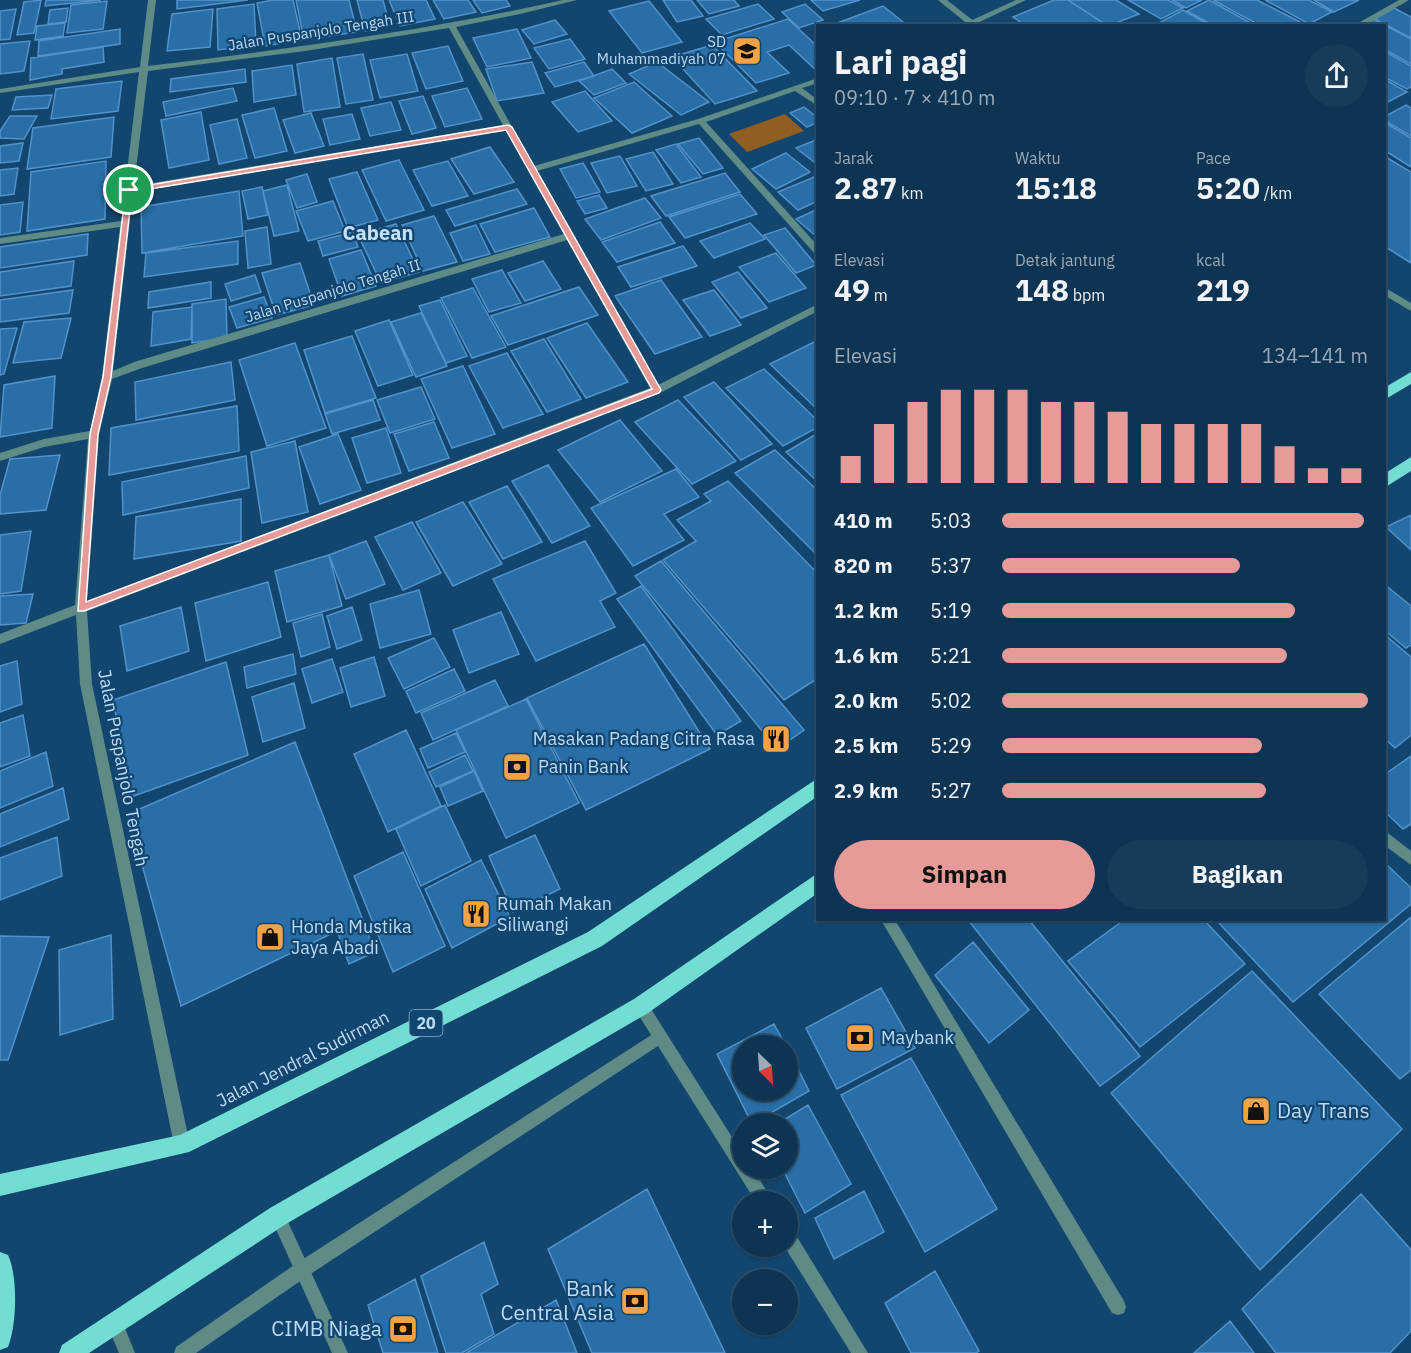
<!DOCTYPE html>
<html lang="id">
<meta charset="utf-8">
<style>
body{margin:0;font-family:"IBM Plex Sans",sans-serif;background:#173c5a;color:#f1f3f6;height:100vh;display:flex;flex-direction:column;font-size:22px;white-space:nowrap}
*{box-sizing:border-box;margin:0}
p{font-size:20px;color:#9baab8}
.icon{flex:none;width:33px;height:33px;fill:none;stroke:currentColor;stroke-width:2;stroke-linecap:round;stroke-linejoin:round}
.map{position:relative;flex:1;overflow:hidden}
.side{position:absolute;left:816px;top:24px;width:570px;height:897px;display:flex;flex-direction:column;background:#0e3453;border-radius:0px;box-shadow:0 2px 4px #0004,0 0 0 2px #2e4f6a}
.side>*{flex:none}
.needle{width:39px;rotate:155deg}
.buttons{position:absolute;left:732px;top:1035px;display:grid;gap:12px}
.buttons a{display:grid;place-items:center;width:66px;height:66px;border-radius:50%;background:#0e3453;box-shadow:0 2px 4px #0004,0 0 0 2px #2e4f6a;font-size:30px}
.pin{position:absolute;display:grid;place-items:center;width:51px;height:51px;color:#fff;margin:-26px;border:3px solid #fff;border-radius:50%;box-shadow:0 2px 6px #0007}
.round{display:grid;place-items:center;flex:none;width:63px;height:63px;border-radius:32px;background:#173c5a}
.headline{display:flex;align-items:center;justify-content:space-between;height:102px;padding:0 18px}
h1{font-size:33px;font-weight:700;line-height:45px}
.metrics{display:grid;grid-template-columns:repeat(3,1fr);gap:9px;height:102px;padding:6px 18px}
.metrics div{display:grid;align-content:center}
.metrics b{font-size:30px;font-weight:700}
.metrics small{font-size:16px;font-weight:400}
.metrics p{font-size:16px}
.chart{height:168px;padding:12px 18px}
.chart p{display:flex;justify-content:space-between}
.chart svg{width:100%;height:108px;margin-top:6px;stroke:#e69b98;stroke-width:6}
.button{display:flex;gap:12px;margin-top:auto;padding:12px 18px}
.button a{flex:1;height:69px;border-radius:36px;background:#e69b98;color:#111;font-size:24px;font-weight:700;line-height:69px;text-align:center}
.button a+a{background:#173c5a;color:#f1f3f6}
ul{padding:0 18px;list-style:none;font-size:20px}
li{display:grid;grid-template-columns:96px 72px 1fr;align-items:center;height:45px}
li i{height:15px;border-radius:8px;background:#e69b98}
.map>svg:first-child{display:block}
.green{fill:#915e22}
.building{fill:#296ea6;stroke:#5292cb;stroke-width:1.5}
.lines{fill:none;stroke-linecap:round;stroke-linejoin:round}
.service{fill:#5e8b86;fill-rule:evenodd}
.pedestrian{fill:#5e8b86;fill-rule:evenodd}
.minor{fill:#5e8b86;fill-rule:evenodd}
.tertiary{fill:#5e8b86;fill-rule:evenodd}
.trunk{fill:#72ded3;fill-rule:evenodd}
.route{fill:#e69b98;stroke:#fff;stroke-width:1.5;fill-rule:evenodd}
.labels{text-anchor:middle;stroke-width:4.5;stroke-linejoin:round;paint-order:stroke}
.far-street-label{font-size:15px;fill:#bbdbf9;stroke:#13466f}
.far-poi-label{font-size:15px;fill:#bbdbf9;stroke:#13466f;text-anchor:end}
.shield{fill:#13466f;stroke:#89aed0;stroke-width:1.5}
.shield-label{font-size:16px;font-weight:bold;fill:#bbdbf9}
.poi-label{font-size:18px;fill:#bbdbf9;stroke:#13466f;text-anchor:start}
.street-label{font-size:18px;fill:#bbdbf9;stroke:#13466f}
.far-district-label{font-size:20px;font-weight:bold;fill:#c6e0f8;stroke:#13466f}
.near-poi-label{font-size:21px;fill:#bbdbf9;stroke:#13466f;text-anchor:end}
</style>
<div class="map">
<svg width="1411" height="1353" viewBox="0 0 1411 1353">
<rect width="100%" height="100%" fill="#13466f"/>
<path class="green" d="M785,114L804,131L747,152L729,134Z"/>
<path class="building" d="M41,0L34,33L17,35L24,2Z
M46,0H101L45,6Z
M177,0H248L177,9Z
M273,0H293L302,40L265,46L257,3Z
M296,0H349L357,32L304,40Z
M357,0H383L390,26L365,31Z
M389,0H426L435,19L400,26Z
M433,0H468L476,12L444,19Z
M473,0H506L510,6L482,13Z
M663,0H691L703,16L677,22Z
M697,0H734L739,6L709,14Z
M811,0H860L823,11Z
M1054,0H1068L1108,26H1026L1013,17Z
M1068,0H1116L1139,14L1108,26Z
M1128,0H1168L1183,8L1161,19Z
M1172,0H1202L1186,8Z
M1209,0L1256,26H1214L1187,11Z
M1213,0H1257L1306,25L1261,26Z
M1265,0H1309L1332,12L1309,24Z
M1314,0H1359L1334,12Z
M107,1L103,29L67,33L71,5Z
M649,1L682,42L642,53L609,11Z
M254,4L256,45L218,50L217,9Z
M758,4L774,19L722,35L706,19Z
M805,4L823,20L799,28L782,12Z
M883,6L908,26H829Z
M68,8L66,22L48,24L50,10Z
M1394,8L1411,17V38L1375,19Z
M16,9L10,39L0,40V11Z
M213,9L210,47L167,51L172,14Z
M1183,10L1211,26H1164L1159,23Z
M788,19L818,47V72L789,45L767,52L789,73L756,83L715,42Z
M1373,19L1411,39V64L1384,49V26H1360Z
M555,20L567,34L534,44L522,30Z
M65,23L63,36L35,40L37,26Z
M120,29V44L38,56L39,41Z
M517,29L531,58L487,67L473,38Z
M570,39L585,59L549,69L534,48Z
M30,41L24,71L0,74V44Z
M712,45L757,91L715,104L672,57Z
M448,46L463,81L426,89L412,53Z
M103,47L104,62L62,69V74L30,80L31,58Z
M1384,51L1411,66V87L1407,89L1384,77Z
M363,54L373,100L346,104L337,58Z
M407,54L418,91L380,98L370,60Z
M332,58L340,107L304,112L297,64Z
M532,62L544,93L497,101L486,69Z
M584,62L594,76L555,87L545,73Z
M657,62L709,102L681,115L629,74Z
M292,65L296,95L254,102L252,71Z
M245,69L246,82L170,92L171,79Z
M612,69L626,83L594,95L579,81Z
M1384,79L1407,92L1384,104Z
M122,81L118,111L51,119L56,89Z
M634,82L672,116L632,133L594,98Z
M233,88L237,101L166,116L163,102Z
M467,88L482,119L445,127L432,96Z
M585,91L612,121L578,132L552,102Z
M52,95L48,108L12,110L16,97Z
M423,96L436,128L412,134L399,101Z
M391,102L401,130L370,136L361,108Z
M1406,105L1411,108V136L1384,120V117Z
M804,107L818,118V122L807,127L790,113Z
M274,108L287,151L255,158L242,115Z
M201,112L209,160L169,168L161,120Z
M311,113L324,146L295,153L283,120Z
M352,114L360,139L330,145L323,119Z
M10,116H37L24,139L0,138V131Z
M114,117L111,157L27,169L33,128Z
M237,119L247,158L219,164L210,125Z
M1384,122L1411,138V167L1384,150Z
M699,138L723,168L703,174L678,144Z
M818,139V165L796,148Z
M23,143L19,161L0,163V146Z
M676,144L701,177L681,183L656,150Z
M490,147L514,182L474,194L451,159Z
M653,152L673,184L646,191L626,159Z
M786,153L810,172L776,189L752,169Z
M620,156L637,186L607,193L591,163Z
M1384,156L1411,172V263L1384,246Z
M399,160L424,210L386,221L362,170Z
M106,161L105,219L27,231L31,172Z
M448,161L468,196L432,206L413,170Z
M583,163L600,192L576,198L560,169Z
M18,168L14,194L0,196V170Z
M357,172L378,220L348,228L329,179Z
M725,173L740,192L666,216L651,196Z
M307,174L317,202L297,208L286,180Z
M814,177L818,180V201L798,210L778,192Z
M287,185L299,231L274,236L263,191Z
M262,187L268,215L248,219L242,191Z
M517,189L527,204L455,226L446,210Z
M239,191L243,236L142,253L141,207Z
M740,194L757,214L685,238L669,217Z
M599,195L607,208L585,214L577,201Z
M645,198L661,218L601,240L585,219Z
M333,201L345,231L308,241L296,211Z
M23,202L20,232L0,235V205Z
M534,208L550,237L495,252L480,224Z
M818,209V236H816L796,219Z
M434,216L457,262L423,271L402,225Z
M660,222L675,243L617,262L602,242Z
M750,223L765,239L714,258L700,241Z
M396,224L419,272L381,283L358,235Z
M476,225L490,254L463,261L450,233Z
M267,227L271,264L248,268L245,231Z
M785,228L816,265L796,273L764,235Z
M353,232L358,247L323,256L318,241Z
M88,234L87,255L0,268V247Z
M238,241V264L144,277L146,253Z
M683,246L697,266L631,287L618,267Z
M361,250L376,286L342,296L329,259Z
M776,253L806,288L769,302L739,267Z
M74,261L71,286L0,296V272Z
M543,261L561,289L525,301L508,273Z
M300,263L314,305L276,315L262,273Z
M502,270L521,303L489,312L472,279Z
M738,272L767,308L741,318L712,282Z
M255,275L261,292L231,301L225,284Z
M661,280L702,337L655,354L615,296Z
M211,282V298L148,308L149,292Z
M579,287L598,315L508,345L491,316Z
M473,288L506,347L472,358L441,298Z
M73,290L69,313L0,322V300Z
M714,290L741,325L710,336L683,300Z
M264,297L272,318L237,328L229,307Z
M226,299L227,338L192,343V304Z
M440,300L467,356L446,363L419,306Z
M192,307L191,339L151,346L153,312Z
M421,313L447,366L416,377L391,322Z
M71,318L61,358L13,363L24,322Z
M389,320L413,375L378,386L355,331Z
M587,323L628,382L586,398L547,338Z
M17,328L4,374L0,375V329Z
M352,336L376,398L325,413L304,350Z
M544,339L581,399L547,412L511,351Z
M818,340V410L770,364Z
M295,343L326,428L267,446L239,360Z
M507,353L543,414L503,428L469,366Z
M231,362L235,400L136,420L135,382Z
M463,366L495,434L452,448L421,379Z
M764,369L818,421V427L783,446L726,388Z
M55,376L52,428L0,437L4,385Z
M714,382L772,444L741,460L684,397Z
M421,387L435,419L390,433L377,400Z
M373,400L380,420L332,434L325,414Z
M678,400L736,461L692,484L635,422Z
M237,406L239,451L109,475L111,428Z
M620,420L662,471L600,502L558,450Z
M434,422L449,458L409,471L394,434Z
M386,428L401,473L367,483L352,438Z
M818,433V482L786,452Z
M338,434L361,490L320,504L299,447Z
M295,441L308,512L262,523L251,452Z
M775,450L818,491V556L735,473Z
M60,455L46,510L0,514V495L10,459Z
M246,456L249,488L123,515L122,482Z
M548,465L590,526L552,543L512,481Z
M676,469L699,497L664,514L684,540L633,566L591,508Z
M728,481L818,574V678L784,700L663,560L696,541L677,520L711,501L704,494Z
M507,486L542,542L503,559L469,502Z
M241,499V541L134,559L136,517Z
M463,502L502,564L453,586L416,522Z
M1411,515V550L1386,527Z
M412,522L441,573L403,590L375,537Z
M31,531L21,591L0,594V535Z
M366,541L385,584L346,599L329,555Z
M585,541L616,593L600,601L615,627L536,661L493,579Z
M329,555L342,606L287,622L275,571Z
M661,561L804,730L777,749L635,576Z
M268,582L281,637L206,661L195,603Z
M1384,584L1411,606V645L1406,648L1384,630Z
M641,586L741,721L717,735L617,599Z
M419,590L431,634L380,648L370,604Z
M33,594L26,623L0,625V596Z
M181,607L189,651L127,671L120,626Z
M352,607L362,640L337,649L327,616Z
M501,612L519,654L469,673L453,630Z
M322,614L330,647L301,657L293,623Z
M1384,634L1411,657V735L1395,748L1384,738Z
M434,638L450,667L404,689L388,658Z
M644,644L710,749L586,810L527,698Z
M293,654L296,674L247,688L244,667Z
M374,657L385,696L351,707L340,668Z
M332,659L343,692L312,703L302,669Z
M17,661L22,704L0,712V666Z
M226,662L248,755L131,797L113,700Z
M454,669L465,691L416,713L406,691Z
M495,680L508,706L433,740L421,713Z
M294,683L305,728L263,742L252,697Z
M526,699L579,803L506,838L456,730Z
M23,715L30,756L0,767V723Z
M406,730L441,806L388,832L354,754Z
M456,733L465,752L428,768L420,749Z
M295,742L375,952L349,964L337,931L181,1006L128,814Z
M46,752L53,786L0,808V771Z
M465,755L473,771L436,787L429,772Z
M1411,756V824L1403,829L1384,811V775Z
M474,771L483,791L448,806L440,787Z
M63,788L69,819L0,847V814Z
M445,805L471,861L421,886L396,829Z
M535,835L560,889L513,912L489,856Z
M57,837L62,876L0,900V858Z
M403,852L445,946L393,972L354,876Z
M481,860L510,917L452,948L425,889Z
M1384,862L1411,888V904L1293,1002L1216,920H1384Z
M1411,917V1070L1400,1079L1319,994Z
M968,920H1029L1140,1056L1100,1086Z
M1124,920H1204L1245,964L1140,1047L1068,961Z
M111,935L113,1019L60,1035L59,950Z
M0,936L49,937L8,1060H0Z
M973,942L1029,1010L989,1043L935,975Z
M1252,971L1402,1129L1260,1270L1111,1093Z
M881,988L915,1048L837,1089L806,1028Z
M774,1024L786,1046H742V1090H788V1049L809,1091L752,1124L717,1054Z
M911,1058L997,1209L925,1252L841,1095Z
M808,1105L851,1184L805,1213L782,1168H788V1124H777Z
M647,1189L725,1353H592L548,1249Z
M864,1191L884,1232L834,1259L815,1218Z
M1361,1194L1411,1250V1331L1390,1353H1276L1242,1309Z
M484,1242L498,1284L481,1294L494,1334L462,1353H446L421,1276Z
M935,1271L979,1351L976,1353H911L885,1303Z
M415,1279L438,1353H383L368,1305Z
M556,1300L577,1353H466Z
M1230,1321L1254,1353H1194Z"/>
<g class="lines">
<path class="service" d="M881,920H895L1124,1301L1126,1307L1124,1313L1118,1315L1112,1313Z
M278,1208L283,1211L348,1353H332L270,1216L273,1211Z
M114,1314L120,1316L135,1353H119L106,1322L108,1316Z"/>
<path class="pedestrian" d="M656,1032L661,1034L663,1039L661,1044L309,1275L196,1353H174L176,1347L297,1263Z"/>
<path class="minor" d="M148,0H156L148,66C287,49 426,31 563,0H577L520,14L456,27L534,166L698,119L818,78V83L802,88L818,100V106L795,91L706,122L818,246V255L815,254L699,124L537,171L658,385L818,304V311L660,393L87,611L92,684L190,1145L187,1150L182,1153L177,1150L174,1145L80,684L76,615L0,644V634L75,605L88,439L44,447L0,461V453L44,439L90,431L102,377L120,227L0,244V238L121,221L139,72L0,93V89L140,67ZM449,28L503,125L134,186L148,71L305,51ZM506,130L564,234L134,362L113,371L133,192ZM567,240L650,388L87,601L99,434L112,379L142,368Z
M1016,0H1026L971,26H959Z
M1399,0H1409L1364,26H1353Z
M1384,830L1411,851V865L1384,845Z
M641,999L646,1001L742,1153V1168H753L773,1202H756L636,1011L634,1006L636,1001Z
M788,1230L794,1232L868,1353H851L784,1246H788Z"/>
<path class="tertiary" d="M938,0H947L980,26H970Z
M1384,287L1411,303V311L1384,295Z"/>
<path class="trunk" d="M1411,372V384L1384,400V388Z
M1411,457V471L1384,488V474Z
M818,778V796L602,946L189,1152L0,1196V1174L180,1135L588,932Z
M818,873V893L648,1013L286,1224L89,1353H59L62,1345L270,1208L634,999Z
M0,1252L8,1255C18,1276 17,1325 8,1347L0,1350Z"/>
</g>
<path class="route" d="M508,125L512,127L661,390L659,393L84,611H78L90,434L103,377L126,189ZM506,130L652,389L86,602L98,434L111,377L132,192Z"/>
<defs>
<g id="school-square" transform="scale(1.5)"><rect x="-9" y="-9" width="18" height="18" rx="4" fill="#f4a344" stroke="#13466f"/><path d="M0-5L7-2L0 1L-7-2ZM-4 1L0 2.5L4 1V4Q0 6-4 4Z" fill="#111"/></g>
<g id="restaurant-square" transform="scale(1.5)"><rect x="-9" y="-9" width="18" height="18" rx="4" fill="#f4a344" stroke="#13466f"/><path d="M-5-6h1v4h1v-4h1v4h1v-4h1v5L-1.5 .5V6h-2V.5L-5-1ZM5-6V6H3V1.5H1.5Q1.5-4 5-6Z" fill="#111"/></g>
<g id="bank-square" transform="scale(1.5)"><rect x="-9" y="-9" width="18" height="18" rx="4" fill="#f4a344" stroke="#13466f"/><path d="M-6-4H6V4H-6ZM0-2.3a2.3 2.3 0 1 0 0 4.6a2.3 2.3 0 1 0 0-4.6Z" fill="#111"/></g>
<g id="shop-square" transform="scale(1.5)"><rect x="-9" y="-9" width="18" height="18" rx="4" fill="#f4a344" stroke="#13466f"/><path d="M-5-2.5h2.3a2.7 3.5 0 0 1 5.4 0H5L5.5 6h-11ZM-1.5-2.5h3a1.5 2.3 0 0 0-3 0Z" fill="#111"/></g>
</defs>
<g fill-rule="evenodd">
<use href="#school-square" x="747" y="51"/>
<use href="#restaurant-square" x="776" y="739"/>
<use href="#bank-square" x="517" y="767"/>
<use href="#restaurant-square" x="476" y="914"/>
<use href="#shop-square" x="270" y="937"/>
<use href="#bank-square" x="860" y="1038"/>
<use href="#shop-square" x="1256" y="1111"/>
<use href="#bank-square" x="635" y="1301"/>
<use href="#bank-square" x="403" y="1329"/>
</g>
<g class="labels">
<g class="far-street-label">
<text transform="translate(321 31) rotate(-9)" y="5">Jalan Puspanjolo Tengah III</text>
<text transform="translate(333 291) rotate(-17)" y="5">Jalan Puspanjolo Tengah II</text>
</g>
<g class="far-poi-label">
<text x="726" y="47">SD<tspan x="726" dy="17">Muhammadiyah 07</tspan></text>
</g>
<rect class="shield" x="409.5" y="1010" width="33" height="26" rx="4.5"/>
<g class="shield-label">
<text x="426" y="1029">20</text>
</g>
<g class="poi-label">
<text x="755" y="745" text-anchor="end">Masakan Padang Citra Rasa</text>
<text x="538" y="773">Panin Bank</text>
<text x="497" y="910">Rumah Makan<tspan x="497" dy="21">Siliwangi</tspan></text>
<text x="291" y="933">Honda Mustika<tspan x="291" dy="21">Jaya Abadi</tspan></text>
<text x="881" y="1044">Maybank</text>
</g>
<g class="street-label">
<text transform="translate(123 768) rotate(79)" y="6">Jalan Puspanjolo Tengah</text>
<text transform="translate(303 1059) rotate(-27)" y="6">Jalan Jendral Sudirman</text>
</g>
<g class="far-district-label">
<text x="378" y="240">Cabean</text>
</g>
<g class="near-poi-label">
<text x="1277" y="1118" text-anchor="start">Day Trans</text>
<text x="614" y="1296">Bank<tspan x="614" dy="24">Central Asia</tspan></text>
<text x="382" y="1336">CIMB Niaga</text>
</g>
</g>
</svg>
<div class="buttons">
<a><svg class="needle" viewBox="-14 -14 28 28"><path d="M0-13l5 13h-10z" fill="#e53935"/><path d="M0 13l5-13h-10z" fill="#9baab8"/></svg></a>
<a><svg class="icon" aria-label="layers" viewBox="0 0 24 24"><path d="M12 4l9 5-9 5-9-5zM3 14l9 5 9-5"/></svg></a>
<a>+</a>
<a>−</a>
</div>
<div class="pin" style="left:129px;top:190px;background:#1e9e55"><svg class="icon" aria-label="arrive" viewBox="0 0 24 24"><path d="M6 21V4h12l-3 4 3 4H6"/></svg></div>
<section class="side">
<div class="headline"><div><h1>Lari pagi</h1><p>09:10 · 7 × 410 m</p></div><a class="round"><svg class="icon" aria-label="share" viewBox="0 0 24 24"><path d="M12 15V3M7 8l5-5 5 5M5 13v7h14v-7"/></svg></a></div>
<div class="metrics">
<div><p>Jarak</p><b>2.87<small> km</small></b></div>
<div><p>Waktu</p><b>15:18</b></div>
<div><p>Pace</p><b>5:20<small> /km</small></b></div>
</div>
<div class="metrics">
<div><p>Elevasi</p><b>49<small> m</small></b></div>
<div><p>Detak jantung</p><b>148<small> bpm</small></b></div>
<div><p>kcal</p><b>219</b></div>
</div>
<div class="chart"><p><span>Elevasi</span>134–141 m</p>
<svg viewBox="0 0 160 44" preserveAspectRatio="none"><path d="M5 44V33M15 44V20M25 44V11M35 44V6M45 44V6M55 44V6M65 44V11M75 44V11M85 44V15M95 44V20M105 44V20M115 44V20M125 44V20M135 44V29M145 44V38M155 44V38"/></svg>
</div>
<ul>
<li><b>410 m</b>5:03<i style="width:99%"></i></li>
<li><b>820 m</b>5:37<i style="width:65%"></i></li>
<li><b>1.2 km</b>5:19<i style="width:80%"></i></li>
<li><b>1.6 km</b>5:21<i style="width:78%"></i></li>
<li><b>2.0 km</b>5:02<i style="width:100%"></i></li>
<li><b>2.5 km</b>5:29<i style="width:71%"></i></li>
<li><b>2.9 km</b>5:27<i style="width:72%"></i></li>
</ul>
<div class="button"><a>Simpan</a><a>Bagikan</a></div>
</section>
</div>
